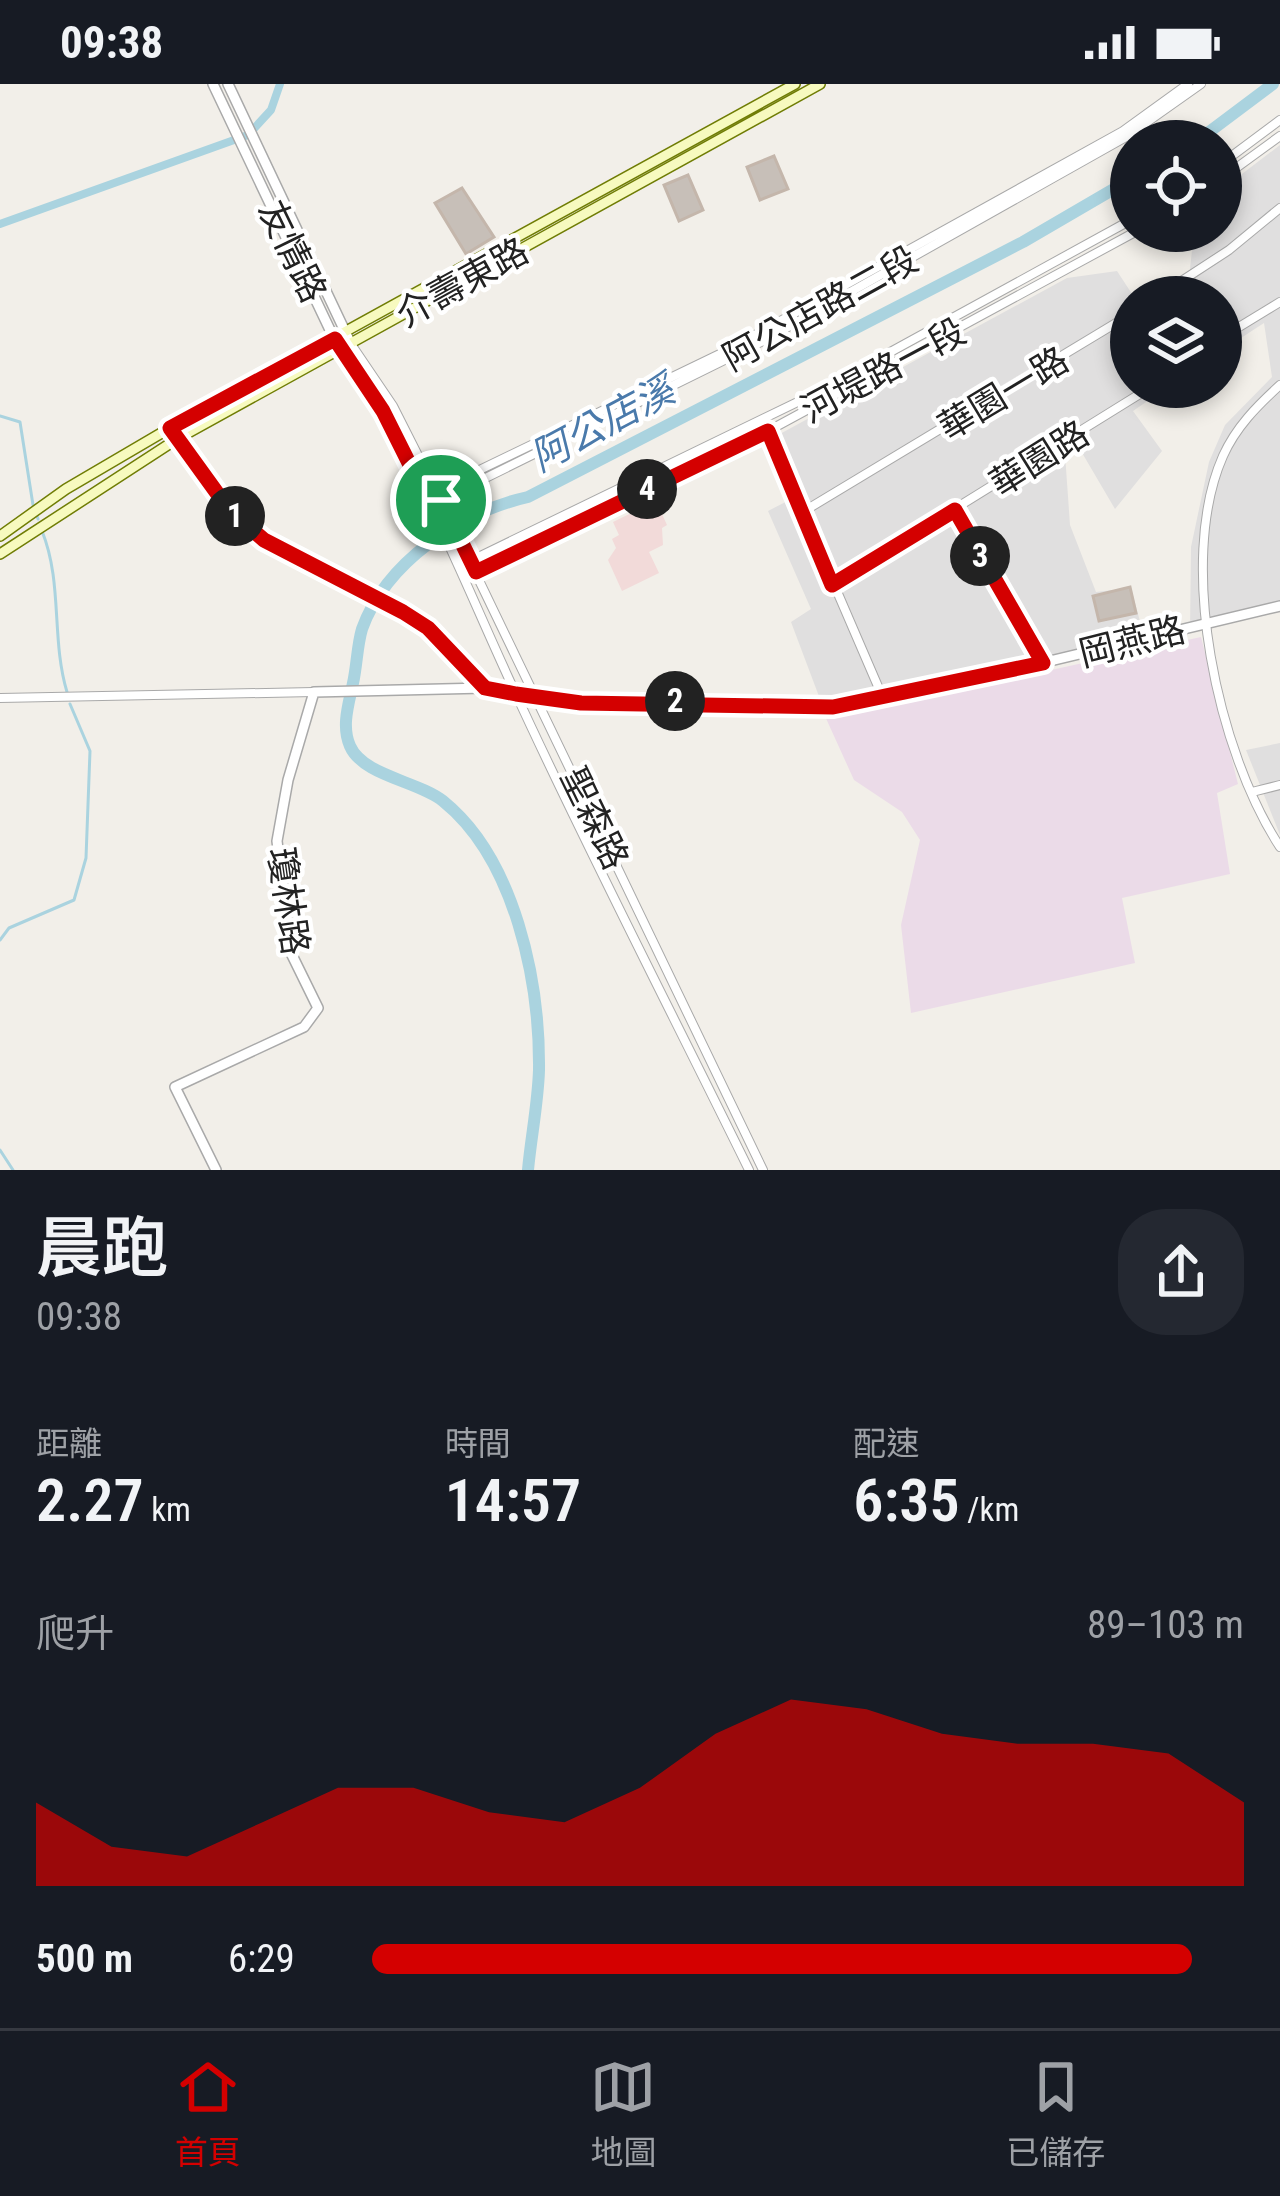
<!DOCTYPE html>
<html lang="zh-TW">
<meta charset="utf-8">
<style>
body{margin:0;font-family:"Roboto Condensed","Noto Sans TC",sans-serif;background:#242831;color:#f1f3f6;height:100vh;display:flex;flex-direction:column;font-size:45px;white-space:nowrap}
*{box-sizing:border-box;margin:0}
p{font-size:39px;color:#9ea1a6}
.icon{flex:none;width:66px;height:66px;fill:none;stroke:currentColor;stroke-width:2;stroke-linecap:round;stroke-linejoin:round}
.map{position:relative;height:1086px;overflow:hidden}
.panel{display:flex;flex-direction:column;background:#171b24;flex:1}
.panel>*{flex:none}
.controls{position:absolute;left:1110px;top:36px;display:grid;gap:24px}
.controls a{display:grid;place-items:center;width:132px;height:132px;border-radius:50%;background:#171b24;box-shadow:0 6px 18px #0003;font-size:60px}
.pin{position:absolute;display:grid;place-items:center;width:102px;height:102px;color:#fff;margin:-51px;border:6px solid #fff;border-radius:50%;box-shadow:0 3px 12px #0007}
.km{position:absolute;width:60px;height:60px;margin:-30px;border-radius:50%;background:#222;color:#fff;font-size:33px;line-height:60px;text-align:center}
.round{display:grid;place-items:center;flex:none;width:126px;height:126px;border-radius:48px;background:#242831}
.overview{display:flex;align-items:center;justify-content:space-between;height:204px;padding:0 36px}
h1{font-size:66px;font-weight:600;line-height:90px}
.metrics{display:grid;grid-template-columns:repeat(3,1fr);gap:18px;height:204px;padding:12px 36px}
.metrics div{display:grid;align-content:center}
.metrics b{font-size:60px;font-weight:600}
.metrics small{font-size:33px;font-weight:400}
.metrics p{font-size:33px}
.chart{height:336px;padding:24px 36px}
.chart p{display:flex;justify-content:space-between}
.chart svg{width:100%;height:216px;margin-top:12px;fill:#d40000;opacity:.7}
ul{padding:0 36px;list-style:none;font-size:39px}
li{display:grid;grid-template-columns:192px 144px 1fr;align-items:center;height:90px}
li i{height:30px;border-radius:15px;background:#d40000}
.status{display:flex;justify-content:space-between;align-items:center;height:84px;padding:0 60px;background:#171b24;direction:ltr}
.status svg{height:33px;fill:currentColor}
.menu{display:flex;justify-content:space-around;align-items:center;height:168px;border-top:3px solid #363941;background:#171b24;font-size:33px;color:#9ea1a6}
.menu a{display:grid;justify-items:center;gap:6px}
.menu .on{color:#d40000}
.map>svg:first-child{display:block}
.residential{fill:#e0dfdf}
.commercial{fill:#f2dad9}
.industrial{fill:#ebdbe8}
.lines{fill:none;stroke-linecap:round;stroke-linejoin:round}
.stream{stroke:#aad3df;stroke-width:3}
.canal{stroke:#aad3df;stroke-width:8}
.river{stroke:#aad3df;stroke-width:12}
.building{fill:#c7bfb8;stroke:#c4b6ab;stroke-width:3}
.minor-casing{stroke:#a9a9a9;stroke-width:10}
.tertiary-casing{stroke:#a9a9a9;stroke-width:12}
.secondary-casing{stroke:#707d05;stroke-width:12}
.minor{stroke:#fff;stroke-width:8}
.tertiary{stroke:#fff;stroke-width:9}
.secondary{stroke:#f7fabf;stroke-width:9}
.route-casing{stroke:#fff;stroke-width:24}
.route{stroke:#d40000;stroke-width:15}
.labels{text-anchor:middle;stroke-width:9;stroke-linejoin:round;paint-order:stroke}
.street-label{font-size:36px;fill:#222;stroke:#fff}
.water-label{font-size:39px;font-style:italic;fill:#4a7aab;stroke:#fff}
</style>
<div class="status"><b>09:38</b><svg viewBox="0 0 49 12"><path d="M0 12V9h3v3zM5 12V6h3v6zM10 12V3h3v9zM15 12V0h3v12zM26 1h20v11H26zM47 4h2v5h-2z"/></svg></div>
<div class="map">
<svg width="1280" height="1086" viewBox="0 0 1280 1086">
<rect width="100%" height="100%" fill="#f2efe9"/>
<path class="residential" d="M1280,61V526L1190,547L1191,463L1209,378L1225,341L1272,293L1264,239L1221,267V213H1204L1190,185L1194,147H1221V106Z
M1117,187L1134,213L1131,303H1168L1133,327L1162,367L1115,425L1078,362L1065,370L1070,441L1096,508L1131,504L1145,556L880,617L823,623L791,538L811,525L768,427L799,411L778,351L1067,194Z
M1280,659V751L1246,666Z"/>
<path class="commercial" d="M656,417L667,441L662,444L663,461L649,468L659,489L622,507L608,476L616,464L612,455L619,451L613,438Z"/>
<path class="industrial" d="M1201,553L1238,700L1217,709L1230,790L1122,814L1135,879L911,929L901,841L920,756L902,728L854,696L824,630L883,623Z"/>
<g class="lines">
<path class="stream" d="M0,332L20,338L33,421
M37,432L38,435
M42,447C63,499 51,555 67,608
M0,856L9,844L74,816L86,774L90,667L70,620
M0,1066L13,1086"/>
<path class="canal" d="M0,140L248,51L271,26L280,0"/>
<path class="river" d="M1197,57L1273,0
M528,1086C531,1053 538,1019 539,986C540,897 515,775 443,717C418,697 363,692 350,662C341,642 349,619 353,599C357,581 357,562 362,545C386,478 461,428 528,413L1023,158L1131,95"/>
</g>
<path class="building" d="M774,72L788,105L760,116L747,83Z
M688,91L703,126L679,137L664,101Z
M462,104L494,153L466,170L435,119Z
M1130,503L1136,529L1099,537L1093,512Z"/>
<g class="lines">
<g class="minor-casing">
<path id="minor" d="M1221,80L1280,36
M1221,95L1280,52
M1157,213L1229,166L1280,124
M1221,254L1280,218
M351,260L393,322L436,407L763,1086
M340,267C416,370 461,492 515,608C589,769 671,927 749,1086
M1280,301C1257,322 1236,343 1223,372C1176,478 1218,669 1280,763
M170,344L229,427L264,456L428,544L485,604
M767,345L883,614
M436,407L728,266L1123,47L1188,0
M428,417L441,416L765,256L1126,53L1201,0
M955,426L1043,579
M801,429L1131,230
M470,477L812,311L1131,136
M462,488L476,487L768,347L1137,147
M832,501L1151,303
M0,614L314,608
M1252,708L1280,701"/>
</g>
<g class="tertiary-casing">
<path id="tertiary" d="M213,0L340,267
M228,0L351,260
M216,1086L175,1003L304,943L318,924L291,869L277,757L288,696L314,608L485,604L581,619L833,623L920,608L1280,522"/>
</g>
<g class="secondary-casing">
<path id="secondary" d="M0,452L66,405L170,344L795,0
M0,470L177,355L820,0"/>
</g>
<use href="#minor" class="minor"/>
<use href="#tertiary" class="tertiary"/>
<use href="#secondary" class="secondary"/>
</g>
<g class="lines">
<g class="route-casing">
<path id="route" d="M335,255L383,327L428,417L441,416L476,488L768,347L832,501L955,426L1043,579L833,623L581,619L516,610L485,604L428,544L403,528L264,456L230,427L170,344Z"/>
</g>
<use href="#route" class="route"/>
</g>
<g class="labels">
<g class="street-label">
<text transform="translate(293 167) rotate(64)" y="13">友情路</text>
<text transform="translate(462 198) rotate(-29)" y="13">介壽東路</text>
<text transform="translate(820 224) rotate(-29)" y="13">阿公店路二段</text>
<text transform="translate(883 286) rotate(-28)" y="13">河堤路一段</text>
<text transform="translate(1003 309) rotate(-31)" y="13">華園一路</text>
<text transform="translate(1039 374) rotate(-32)" y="13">華園路</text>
<text transform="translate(1132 557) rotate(-14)" y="13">岡燕路</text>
<text transform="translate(595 734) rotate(64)" y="13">聖森路</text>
<text transform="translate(289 817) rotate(82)" y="13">瓊林路</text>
</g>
<g class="water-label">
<text transform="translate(602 339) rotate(-28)" y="14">阿公店溪</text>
</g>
</g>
</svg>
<div class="controls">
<a><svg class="icon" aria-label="locate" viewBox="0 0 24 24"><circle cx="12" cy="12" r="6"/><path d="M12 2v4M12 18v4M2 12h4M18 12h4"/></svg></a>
<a><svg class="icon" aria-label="layers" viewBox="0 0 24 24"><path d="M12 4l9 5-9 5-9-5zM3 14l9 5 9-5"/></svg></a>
</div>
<div class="pin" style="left:441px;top:416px;background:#1e9e55"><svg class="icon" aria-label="arrive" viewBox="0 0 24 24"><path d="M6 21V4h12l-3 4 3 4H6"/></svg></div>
<b class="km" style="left:235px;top:432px">1</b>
<b class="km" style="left:675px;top:617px">2</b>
<b class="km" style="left:980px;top:472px">3</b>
<b class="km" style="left:647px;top:405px">4</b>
</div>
<section class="panel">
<div class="overview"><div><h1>晨跑</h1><p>09:38</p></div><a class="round"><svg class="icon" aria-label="share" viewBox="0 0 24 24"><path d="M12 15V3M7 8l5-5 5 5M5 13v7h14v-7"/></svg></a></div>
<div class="metrics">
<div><p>距離</p><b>2.27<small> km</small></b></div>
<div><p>時間</p><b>14:57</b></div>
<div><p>配速</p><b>6:35<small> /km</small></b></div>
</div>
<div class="chart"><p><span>爬升</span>89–103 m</p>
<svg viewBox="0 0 160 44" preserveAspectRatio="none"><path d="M0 44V27L10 36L20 38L30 31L40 24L50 24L60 29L70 31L80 24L90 13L100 6L110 8L120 13L130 15L140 15L150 17L160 27V44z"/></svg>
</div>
<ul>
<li><b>500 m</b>6:29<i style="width:94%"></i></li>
</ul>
</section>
<nav class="menu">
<a class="on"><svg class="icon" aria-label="home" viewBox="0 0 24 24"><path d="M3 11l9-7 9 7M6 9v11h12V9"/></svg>首頁</a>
<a><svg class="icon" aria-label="map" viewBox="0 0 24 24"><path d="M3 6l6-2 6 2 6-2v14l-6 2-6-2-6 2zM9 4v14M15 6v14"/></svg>地圖</a>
<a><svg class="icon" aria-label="saved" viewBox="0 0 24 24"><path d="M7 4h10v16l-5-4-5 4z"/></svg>已儲存</a>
</nav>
